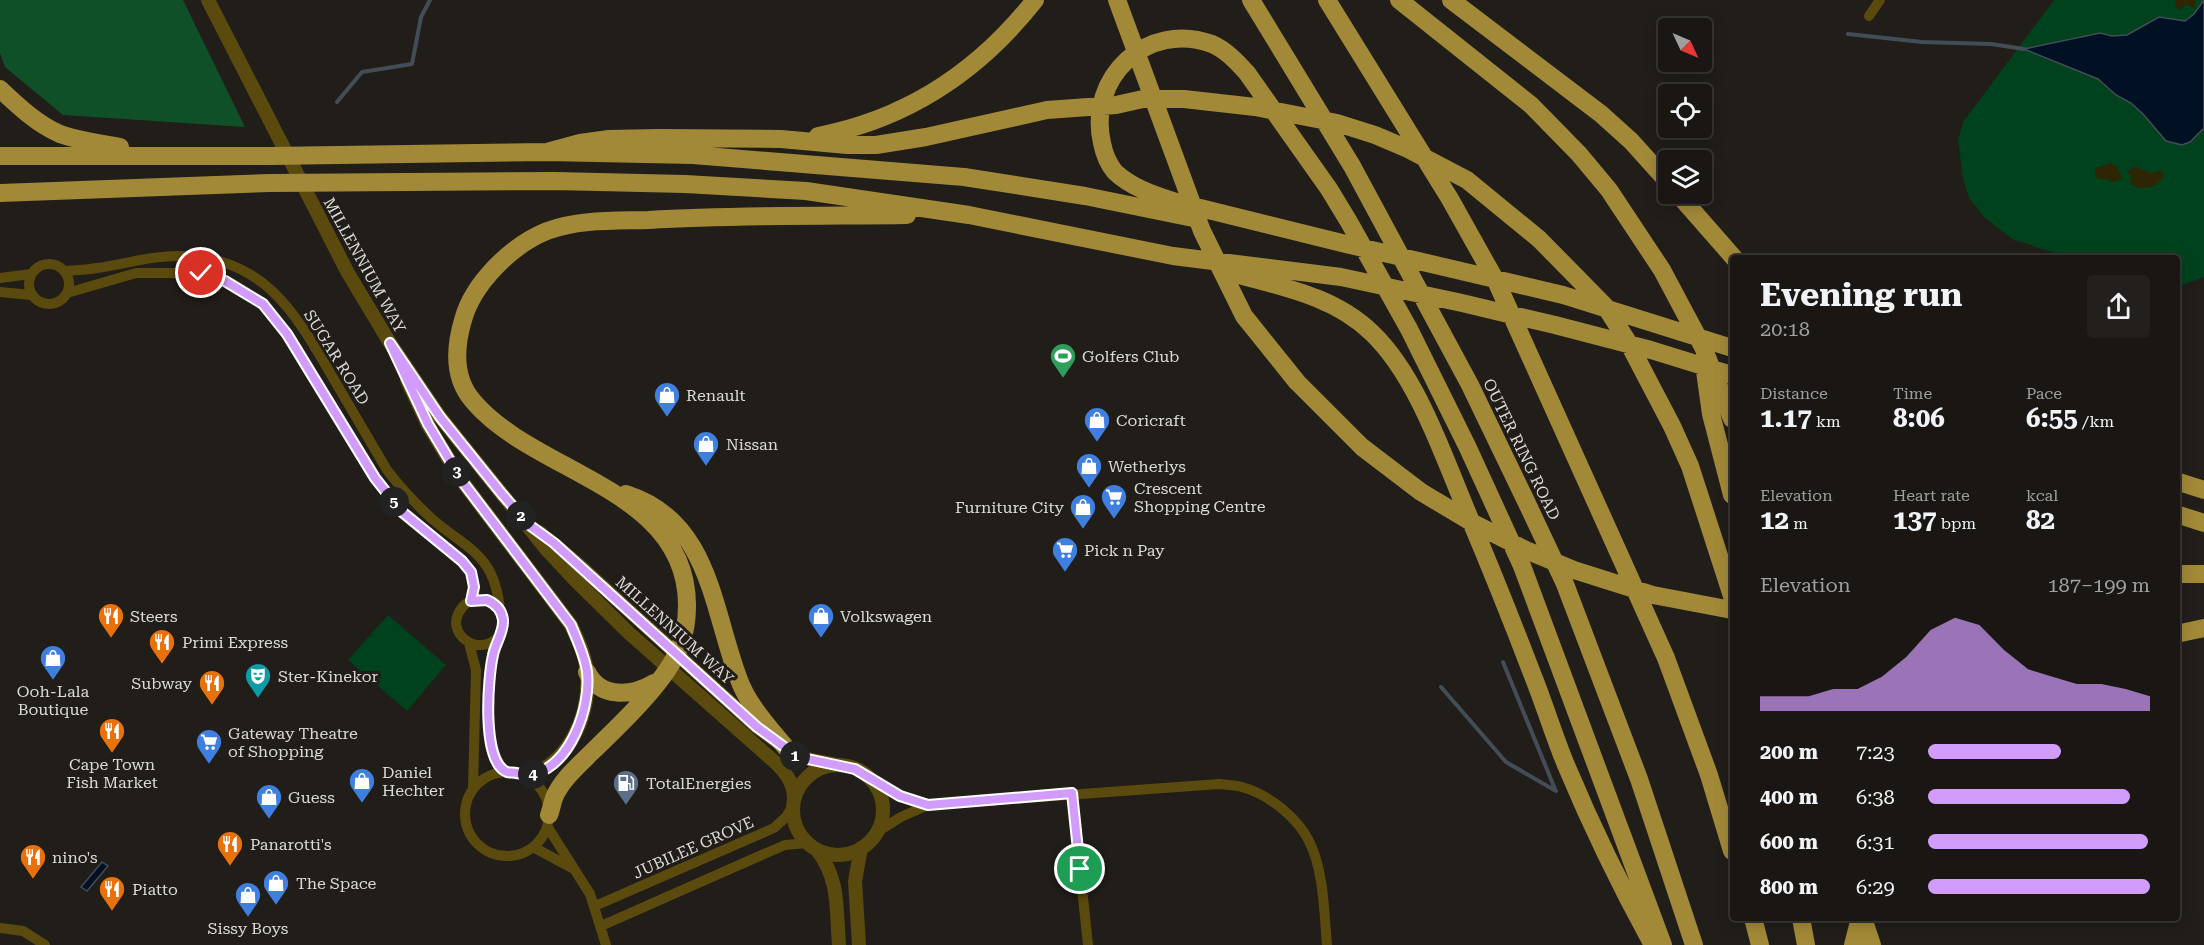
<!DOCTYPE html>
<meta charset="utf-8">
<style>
body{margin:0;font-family:"Roboto Serif",serif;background:#221f1c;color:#f1f3f6;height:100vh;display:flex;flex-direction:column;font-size:22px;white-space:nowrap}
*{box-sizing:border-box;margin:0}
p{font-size:20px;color:#9f9fa0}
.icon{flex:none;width:33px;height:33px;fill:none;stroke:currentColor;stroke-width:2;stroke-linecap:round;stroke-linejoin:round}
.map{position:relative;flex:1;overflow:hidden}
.drawer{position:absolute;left:1730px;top:255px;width:450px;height:666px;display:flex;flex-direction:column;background:#191613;border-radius:6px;box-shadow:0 3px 15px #0003,0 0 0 2px #373533}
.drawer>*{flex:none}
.needle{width:39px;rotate:134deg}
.fabs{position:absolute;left:1658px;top:18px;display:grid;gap:12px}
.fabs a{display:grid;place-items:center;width:54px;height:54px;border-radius:6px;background:#191613;box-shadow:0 3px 15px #0003,0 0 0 2px #373533;font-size:30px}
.pin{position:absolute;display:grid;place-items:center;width:51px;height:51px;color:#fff;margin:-26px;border:3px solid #fff;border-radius:50%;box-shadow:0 2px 6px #0007}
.km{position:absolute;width:30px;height:30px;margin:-15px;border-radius:50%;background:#222;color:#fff;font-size:16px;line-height:30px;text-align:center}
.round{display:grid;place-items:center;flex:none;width:63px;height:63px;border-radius:6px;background:#221f1c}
.headline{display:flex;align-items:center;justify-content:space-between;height:102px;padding:0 30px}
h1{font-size:33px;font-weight:700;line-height:45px}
.stats{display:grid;grid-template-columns:repeat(3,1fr);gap:9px;height:102px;padding:6px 30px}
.stats div{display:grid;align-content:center}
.stats b{font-size:26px;font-weight:700}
.stats small{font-size:16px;font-weight:400}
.stats p{font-size:16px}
.chart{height:168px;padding:12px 30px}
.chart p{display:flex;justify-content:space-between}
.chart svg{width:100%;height:108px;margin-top:6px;fill:#d29cfd;opacity:.7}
ul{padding:0 30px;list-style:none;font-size:20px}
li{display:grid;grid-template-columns:96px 72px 1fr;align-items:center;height:45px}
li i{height:15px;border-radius:8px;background:#d29cfd}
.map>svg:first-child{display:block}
.green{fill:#00421d}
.forest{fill:#0f5029}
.sand{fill:#2d2504}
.water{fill:#011022;stroke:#434d58;stroke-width:1.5}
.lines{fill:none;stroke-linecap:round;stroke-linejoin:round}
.stream{stroke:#434d58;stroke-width:4}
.minor{stroke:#5b4a0e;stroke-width:10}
.tertiary{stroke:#5b4a0e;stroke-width:14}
.motorway{stroke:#a28938;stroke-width:18}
.route-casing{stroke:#fff;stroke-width:12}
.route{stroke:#d29cfd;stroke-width:8}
.labels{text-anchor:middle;stroke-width:6;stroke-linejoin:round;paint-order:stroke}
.street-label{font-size:16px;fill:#dcdad7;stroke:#211d19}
.poi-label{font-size:16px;fill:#dcdad7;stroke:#211d19;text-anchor:start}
</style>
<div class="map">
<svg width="2204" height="945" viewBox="0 0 2204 945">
<rect width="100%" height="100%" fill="#211d19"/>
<path class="green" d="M2054,0H2204V277L2177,287L2176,258H2069L2012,239L1984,217L1969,198L1963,179L1958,140L1963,122Z
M388,615L446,665L407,711L348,660Z"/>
<path class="forest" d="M0,0H183L245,127L63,115L5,67L0,53Z"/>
<path class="sand" d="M2176,0H2196L2194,8L2186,4L2179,10L2175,6Z
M2111,163L2117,167L2122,176L2121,179L2112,182L2106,179H2098L2095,174L2096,168Z
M2136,167L2151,173L2162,170L2163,178C2155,188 2140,192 2130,183L2131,177L2127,171Z"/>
<path class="water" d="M2204,0V128L2190,142L2182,145L2166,141L2143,114L2131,103L2116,95L2098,79L2024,49L2100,33L2112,36L2127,35L2159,17L2185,21L2194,14Z
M102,862L108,866L87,891L81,887Z"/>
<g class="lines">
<path class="stream" d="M1848,34L1922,42L1991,44L2024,49
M337,102L362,72L412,64L421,17L430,0
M1503,662L1555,789
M1441,687L1506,762L1556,791"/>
<path class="minor" d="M1869,16L1880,0
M29 284a20 20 0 1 1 40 0a20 20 0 1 1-40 0Z
M65,271C75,270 86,270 97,268C125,264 153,255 183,256C268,258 298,318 336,383C353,412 370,441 387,470C400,487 415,503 431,518C469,551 494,553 500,610
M0,278L31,274
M0,292L31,295
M67,293L136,273H201L225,281L263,304L287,334L375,478L401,511L462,561L471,572L474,587L471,601
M499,636C480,659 443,634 461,609C472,593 500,598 503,618C505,630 496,642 493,653C489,674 485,729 491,749C494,759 500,765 506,772
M469,643L476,670L473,788
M465 814a42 42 0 1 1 84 0a42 42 0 1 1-84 0Z
M869,778L900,796L928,805
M1072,793L1088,945
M547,826L590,894L606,945
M877,832L901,817L928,805L1219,784C1227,785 1235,785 1242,787C1268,794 1297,817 1309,841C1324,871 1324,912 1327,945
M533,847L574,869
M595,906L774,828L786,817L795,803
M601,926L771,851L785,845L807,843
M0,928L23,931L45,945"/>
<path class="tertiary" d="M208,0L348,273L390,343L440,417L547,550L574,579L629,633L777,764C787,774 794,784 794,799
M407,380L428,425L462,481L571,625C578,640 586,657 587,674C590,715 569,766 525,776
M539,532L581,567L757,727L798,757L837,765
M793 810a45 45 0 1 1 90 0a45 45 0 1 1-90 0Z
M817,850C840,880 836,909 839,945
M859,945L855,881L861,848"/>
<path class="motorway" d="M1117,0L1202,231L1244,316L1297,382L1362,447L1421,492L1473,523L1526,550L1574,570L1653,595L1732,610
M1251,0L1352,166L1470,385L1524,497L1565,584L1639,779L1694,945
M1327,0L1450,199L1497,283L1666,658L1709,775L1732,851
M1399,0L1531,105L1579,154L1609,190L1662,270L1703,347L1732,419
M1451,0L1601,114L1631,141L1668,182
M0,89C18,106 37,124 60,134C79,141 100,143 120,147
M818,136C907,119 979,71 1035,0
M547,152L580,143L609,139L657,138L781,139L847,145H876L926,137L1047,110L1116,105L1143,99H1184L1255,107L1337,123L1375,135L1408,149L1467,180L1539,239L1605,306L1628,342L1672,426L1690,466L1732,596
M0,156H270L547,152L693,155L964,177L1085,196L1193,218
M0,193L270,183L555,181L685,184L806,191L969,215L1173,256L1341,277L1462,303L1555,325L1651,350L1732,375
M1678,194L1734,258
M1232,273C1282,287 1334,296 1372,333C1417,376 1443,455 1467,512C1490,566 1512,621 1533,676C1545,706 1554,736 1566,765C1592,827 1621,887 1653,945
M1704,364L1711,414L1732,495
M2176,481L2204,490
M626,494C709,520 712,607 738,677C747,704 769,727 787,749
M2176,514L2204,523
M2176,574H2204
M2176,634L2204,628
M587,672C600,699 632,696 654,683
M549,815C551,810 552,804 554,798C561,780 580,764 594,750C619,726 661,686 676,655C684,640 687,622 687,605C687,488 534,474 473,401C453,378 455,347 463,320C473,283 512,245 547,231C579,219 616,221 649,220C735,215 821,216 907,215
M1753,918L1760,945
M1801,918L1806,945
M1863,918L1872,945
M1663,945L1522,566L1468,448L1409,329L1349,222L1329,189L1247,73C1237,62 1226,50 1212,44C1147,20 1087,78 1102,143C1104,153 1109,165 1115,172C1132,188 1155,195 1176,202L1346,244L1563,295L1732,348
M1853,945L1860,918"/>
</g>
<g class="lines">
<g class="route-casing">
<path id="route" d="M201,273L225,281L263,304L287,334L375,478L401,511L462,561L471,572L474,587L471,601L487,600C496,604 502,611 503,620C504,632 495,644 493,655C488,677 481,762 507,772C510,773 513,772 516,773C523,774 526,776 534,774C571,764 591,707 587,672C585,656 577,640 571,625L462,481L428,424L390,343L440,417L502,494L528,524L554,543L757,727L798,757L855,769L900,796L928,805L1072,793L1080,869"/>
</g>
<use href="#route" class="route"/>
</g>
<defs>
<g id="stadium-pin" transform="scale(1.35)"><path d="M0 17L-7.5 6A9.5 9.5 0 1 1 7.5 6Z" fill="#2e9e5b" stroke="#211d19"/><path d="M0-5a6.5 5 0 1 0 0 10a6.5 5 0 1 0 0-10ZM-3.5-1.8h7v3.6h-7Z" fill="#fff"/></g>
<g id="shop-pin" transform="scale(1.35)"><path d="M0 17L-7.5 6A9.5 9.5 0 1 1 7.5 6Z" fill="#3f7fe0" stroke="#211d19"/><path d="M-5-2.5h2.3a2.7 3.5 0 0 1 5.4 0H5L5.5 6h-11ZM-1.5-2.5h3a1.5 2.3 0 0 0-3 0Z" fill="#fff"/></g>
<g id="supermarket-pin" transform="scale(1.35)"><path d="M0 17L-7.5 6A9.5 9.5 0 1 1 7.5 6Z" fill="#3f7fe0" stroke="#211d19"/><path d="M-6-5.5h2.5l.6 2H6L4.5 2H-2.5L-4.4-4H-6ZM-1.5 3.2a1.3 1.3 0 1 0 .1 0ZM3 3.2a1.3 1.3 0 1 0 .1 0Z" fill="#fff"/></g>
<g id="restaurant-pin" transform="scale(1.35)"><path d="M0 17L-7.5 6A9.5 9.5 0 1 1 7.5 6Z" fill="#e8710a" stroke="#211d19"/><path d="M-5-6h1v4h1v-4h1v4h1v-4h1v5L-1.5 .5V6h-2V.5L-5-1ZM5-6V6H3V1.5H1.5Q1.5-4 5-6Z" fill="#fff"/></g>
<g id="theatre-pin" transform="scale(1.35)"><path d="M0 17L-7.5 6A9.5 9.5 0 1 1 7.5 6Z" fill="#0f9aa8" stroke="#211d19"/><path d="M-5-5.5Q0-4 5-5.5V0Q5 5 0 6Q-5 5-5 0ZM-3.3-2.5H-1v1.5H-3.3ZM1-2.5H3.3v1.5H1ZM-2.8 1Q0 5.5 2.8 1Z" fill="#fff"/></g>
<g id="fuel-pin" transform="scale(1.35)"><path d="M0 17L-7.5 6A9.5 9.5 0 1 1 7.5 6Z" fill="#5c6f8a" stroke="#211d19"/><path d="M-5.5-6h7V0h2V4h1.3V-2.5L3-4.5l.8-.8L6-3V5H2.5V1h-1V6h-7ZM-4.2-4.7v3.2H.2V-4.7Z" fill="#fff"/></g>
</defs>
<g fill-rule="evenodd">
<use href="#stadium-pin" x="1063" y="356"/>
<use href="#shop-pin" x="667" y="395"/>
<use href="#shop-pin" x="1097" y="420"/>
<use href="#shop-pin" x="706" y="444"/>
<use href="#shop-pin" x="1089" y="466"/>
<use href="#supermarket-pin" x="1114" y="497"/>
<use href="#shop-pin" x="1083" y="507"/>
<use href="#supermarket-pin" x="1065" y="550"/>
<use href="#restaurant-pin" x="111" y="616"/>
<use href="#shop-pin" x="821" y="616"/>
<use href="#restaurant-pin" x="162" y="642"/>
<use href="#shop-pin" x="53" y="658"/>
<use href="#theatre-pin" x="258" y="676"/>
<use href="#restaurant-pin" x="212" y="683"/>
<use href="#restaurant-pin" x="112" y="731"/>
<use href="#supermarket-pin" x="209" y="742"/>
<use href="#shop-pin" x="362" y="781"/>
<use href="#fuel-pin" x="626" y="783"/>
<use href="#shop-pin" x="269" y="797"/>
<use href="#restaurant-pin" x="230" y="844"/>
<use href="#restaurant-pin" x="33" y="857"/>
<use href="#shop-pin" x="276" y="883"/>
<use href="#restaurant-pin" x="112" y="889"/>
<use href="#shop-pin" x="248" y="895"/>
</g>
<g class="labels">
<g class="street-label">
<text transform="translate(365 265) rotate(61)" y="6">MILLENNIUM WAY</text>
<text transform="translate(337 357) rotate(58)" y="6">SUGAR ROAD</text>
<text transform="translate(1522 449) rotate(64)" y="6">OUTER RING ROAD</text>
<text transform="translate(675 630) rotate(42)" y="6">MILLENNIUM WAY</text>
<text transform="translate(693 847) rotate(-24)" y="6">JUBILEE GROVE</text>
</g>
<g class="poi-label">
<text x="1082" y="362">Golfers Club</text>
<text x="686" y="401">Renault</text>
<text x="1116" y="426">Coricraft</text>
<text x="726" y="450">Nissan</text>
<text x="1108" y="472">Wetherlys</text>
<text x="1134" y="494">Crescent<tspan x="1134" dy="18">Shopping Centre</tspan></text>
<text x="1064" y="513" text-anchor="end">Furniture City</text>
<text x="1084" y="556">Pick n Pay</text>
<text x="130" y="622">Steers</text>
<text x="840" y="622">Volkswagen</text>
<text x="182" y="648">Primi Express</text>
<text x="278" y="682">Ster-Kinekor</text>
<text x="192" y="689" text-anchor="end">Subway</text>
<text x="53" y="697" text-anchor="middle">Ooh-Lala<tspan x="53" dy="18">Boutique</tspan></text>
<text x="228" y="739">Gateway Theatre<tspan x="228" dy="18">of Shopping</tspan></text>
<text x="112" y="770" text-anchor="middle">Cape Town<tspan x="112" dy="18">Fish Market</tspan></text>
<text x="382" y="778">Daniel<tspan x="382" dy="18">Hechter</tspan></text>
<text x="646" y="789">TotalEnergies</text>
<text x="288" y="803">Guess</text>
<text x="250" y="850">Panarotti's</text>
<text x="52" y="863">nino's</text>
<text x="296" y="889">The Space</text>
<text x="132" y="895">Piatto</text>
<text x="248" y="934" text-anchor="middle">Sissy Boys</text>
</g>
</g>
</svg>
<div class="fabs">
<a><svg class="needle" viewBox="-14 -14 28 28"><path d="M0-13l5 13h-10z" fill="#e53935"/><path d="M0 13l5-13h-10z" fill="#9f9fa0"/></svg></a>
<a><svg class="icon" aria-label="locate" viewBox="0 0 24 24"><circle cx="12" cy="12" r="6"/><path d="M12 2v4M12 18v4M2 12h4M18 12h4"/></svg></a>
<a><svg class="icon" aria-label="layers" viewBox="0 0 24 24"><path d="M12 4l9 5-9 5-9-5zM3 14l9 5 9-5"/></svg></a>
</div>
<div class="pin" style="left:1080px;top:869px;background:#1e9e55"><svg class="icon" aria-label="arrive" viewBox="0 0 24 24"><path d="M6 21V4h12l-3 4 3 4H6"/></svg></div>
<div class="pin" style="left:201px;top:273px;background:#d93025"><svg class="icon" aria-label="check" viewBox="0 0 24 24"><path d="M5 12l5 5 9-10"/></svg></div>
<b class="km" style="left:795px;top:756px">1</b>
<b class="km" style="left:521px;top:516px">2</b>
<b class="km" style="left:457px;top:472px">3</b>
<b class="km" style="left:533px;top:774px">4</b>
<b class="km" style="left:394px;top:502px">5</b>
<section class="drawer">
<div class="headline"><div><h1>Evening run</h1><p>20:18</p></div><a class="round"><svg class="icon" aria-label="share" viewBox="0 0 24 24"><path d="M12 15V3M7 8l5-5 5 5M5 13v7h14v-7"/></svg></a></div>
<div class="stats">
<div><p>Distance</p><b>1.17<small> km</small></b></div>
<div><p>Time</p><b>8:06</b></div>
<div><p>Pace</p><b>6:55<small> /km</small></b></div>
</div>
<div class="stats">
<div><p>Elevation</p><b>12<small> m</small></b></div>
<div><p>Heart rate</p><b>137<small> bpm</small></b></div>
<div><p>kcal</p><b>82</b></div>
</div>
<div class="chart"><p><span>Elevation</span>187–199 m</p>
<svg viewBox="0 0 160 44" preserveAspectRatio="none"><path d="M0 44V38L10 38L20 38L30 35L40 35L50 30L60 22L70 11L80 6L90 9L100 19L110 27L120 30L130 33L140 33L150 35L160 38V44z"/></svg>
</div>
<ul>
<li><b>200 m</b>7:23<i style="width:60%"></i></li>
<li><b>400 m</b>6:38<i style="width:91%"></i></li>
<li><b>600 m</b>6:31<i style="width:99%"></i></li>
<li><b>800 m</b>6:29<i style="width:100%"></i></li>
</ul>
</section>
</div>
